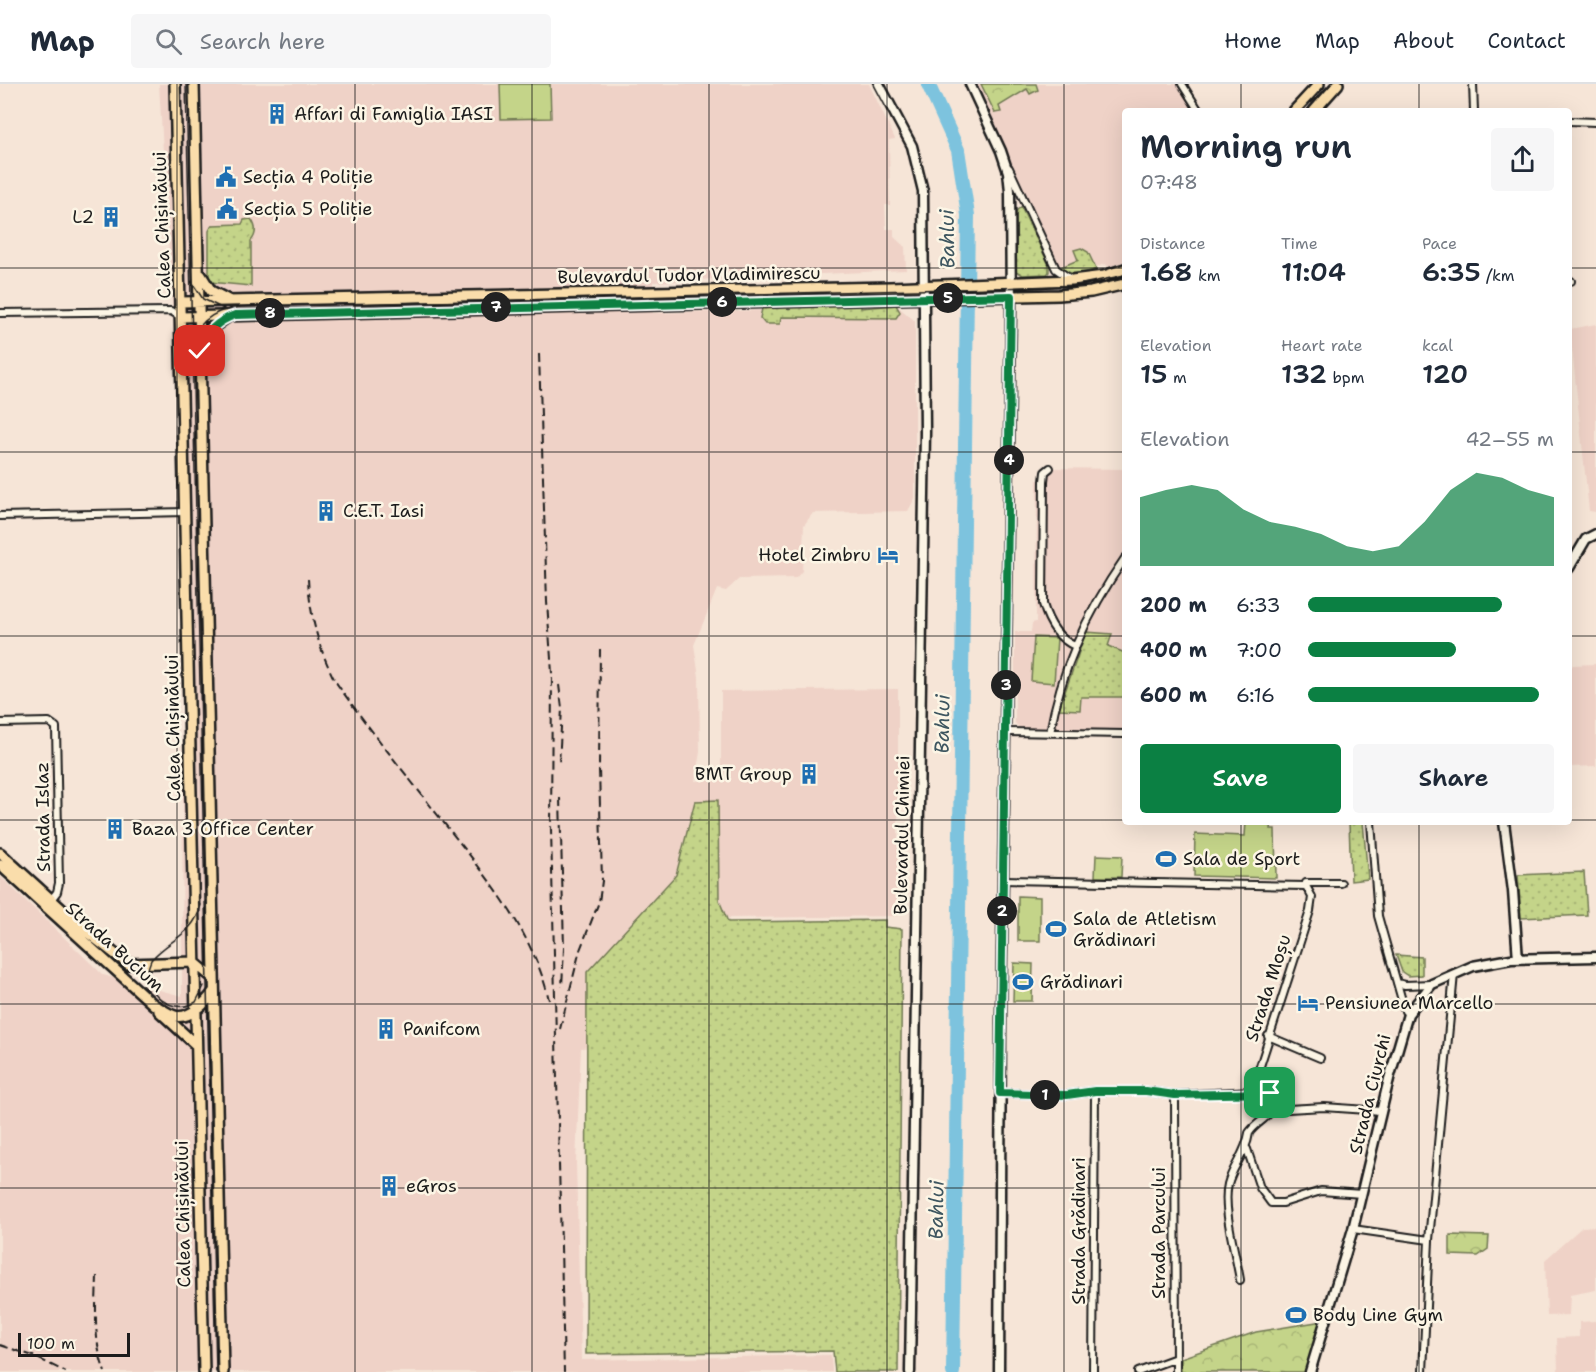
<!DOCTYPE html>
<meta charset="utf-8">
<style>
body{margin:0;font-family:"Shantell Sans",sans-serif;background:#f6f6f7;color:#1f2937;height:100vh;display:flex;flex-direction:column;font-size:22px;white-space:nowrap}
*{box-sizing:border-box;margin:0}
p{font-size:20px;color:#747a83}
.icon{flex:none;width:33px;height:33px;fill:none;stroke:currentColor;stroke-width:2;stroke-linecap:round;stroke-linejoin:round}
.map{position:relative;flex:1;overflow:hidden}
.details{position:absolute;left:1122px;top:24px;width:450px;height:717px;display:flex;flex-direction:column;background:#fff;border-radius:6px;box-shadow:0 6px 24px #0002}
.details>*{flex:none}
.scale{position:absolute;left:18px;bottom:15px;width:112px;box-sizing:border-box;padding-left:6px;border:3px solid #1c1c1c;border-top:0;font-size:16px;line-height:21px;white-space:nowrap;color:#1c1c1c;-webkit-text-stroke:4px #fcf5e5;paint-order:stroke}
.pin{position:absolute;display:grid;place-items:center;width:51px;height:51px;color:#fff;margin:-26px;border-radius:12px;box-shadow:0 3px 9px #0006}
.km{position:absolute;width:30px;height:30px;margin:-15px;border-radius:50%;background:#222;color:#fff;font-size:16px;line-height:30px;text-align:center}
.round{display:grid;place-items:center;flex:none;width:63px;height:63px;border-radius:6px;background:#f6f6f7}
.summary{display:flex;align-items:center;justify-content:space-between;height:102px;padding:0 18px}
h1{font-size:33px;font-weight:600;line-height:45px}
.metrics{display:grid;grid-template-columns:repeat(3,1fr);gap:9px;height:102px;padding:6px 18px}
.metrics div{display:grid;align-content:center}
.metrics b{font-size:26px;font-weight:600}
.metrics small{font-size:16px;font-weight:400}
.metrics p{font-size:16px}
.chart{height:168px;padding:12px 18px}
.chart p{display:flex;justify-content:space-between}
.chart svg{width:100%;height:108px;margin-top:6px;fill:#0b8043;opacity:.7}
.button{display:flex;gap:12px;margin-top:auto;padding:12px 18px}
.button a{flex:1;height:69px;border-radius:6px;background:#0b8043;color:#fff;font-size:24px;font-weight:600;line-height:69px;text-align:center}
.button a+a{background:#f6f6f7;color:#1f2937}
ul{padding:0 18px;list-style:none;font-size:20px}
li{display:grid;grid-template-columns:96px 72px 1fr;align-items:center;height:45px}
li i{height:15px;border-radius:8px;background:#0b8043}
header{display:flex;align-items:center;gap:36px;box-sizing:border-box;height:84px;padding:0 30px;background:#fff;border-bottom:2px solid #e0e1e3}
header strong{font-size:28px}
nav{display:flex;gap:33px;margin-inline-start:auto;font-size:21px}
.search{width:420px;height:54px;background:#f6f6f7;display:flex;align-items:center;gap:15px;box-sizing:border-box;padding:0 21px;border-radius:6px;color:#747a83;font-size:22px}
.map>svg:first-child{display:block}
.built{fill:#efd2c7}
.grass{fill:url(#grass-dots);stroke:#707852;stroke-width:1.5}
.park{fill:url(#park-crowns);stroke:#707852;stroke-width:1.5}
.pitch{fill:#c4d489;stroke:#707852;stroke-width:1.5}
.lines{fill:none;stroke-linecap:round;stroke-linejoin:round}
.river{stroke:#7dc3de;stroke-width:14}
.street-casing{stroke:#1c1c1c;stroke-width:10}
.secondary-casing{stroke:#1c1c1c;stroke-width:13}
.primary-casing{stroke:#1c1c1c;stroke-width:14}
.street{stroke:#fcf5e5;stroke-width:6}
.secondary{stroke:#fcf5e5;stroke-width:8}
.primary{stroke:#faddab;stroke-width:9}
.tram{stroke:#1c1c1c;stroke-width:1.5}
.rail{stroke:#1c1c1c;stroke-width:2;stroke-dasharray:9 4.5;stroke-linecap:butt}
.route-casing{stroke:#fff;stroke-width:12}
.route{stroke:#0b8043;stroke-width:8}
.grid{fill:none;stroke:#1c1c1c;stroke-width:1.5;stroke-opacity:0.55}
.labels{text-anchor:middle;stroke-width:5;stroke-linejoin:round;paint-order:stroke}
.poi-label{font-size:18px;fill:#1c1c1c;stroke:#fcf5e5;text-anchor:start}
.street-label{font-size:18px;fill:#1c1c1c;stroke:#fcf5e5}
.water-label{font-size:20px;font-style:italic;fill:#3e5660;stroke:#fcf5e5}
</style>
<header>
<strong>Map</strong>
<div class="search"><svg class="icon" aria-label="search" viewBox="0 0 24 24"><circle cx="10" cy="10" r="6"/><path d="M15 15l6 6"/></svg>Search here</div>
<nav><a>Home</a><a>Map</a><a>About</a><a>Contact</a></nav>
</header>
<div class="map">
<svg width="1596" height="1288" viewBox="0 0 1596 1288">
<defs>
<pattern id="grass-dots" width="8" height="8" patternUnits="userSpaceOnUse" patternTransform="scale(1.5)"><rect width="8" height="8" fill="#c4d489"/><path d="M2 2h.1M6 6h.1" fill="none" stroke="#a8b576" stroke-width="1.8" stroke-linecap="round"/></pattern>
<pattern id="park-crowns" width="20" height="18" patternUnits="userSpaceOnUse" patternTransform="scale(1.5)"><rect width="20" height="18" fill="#c4d489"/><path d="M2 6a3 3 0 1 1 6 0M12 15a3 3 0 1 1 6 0" fill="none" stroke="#a8b576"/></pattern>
</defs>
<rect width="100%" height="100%" fill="#f6e5d7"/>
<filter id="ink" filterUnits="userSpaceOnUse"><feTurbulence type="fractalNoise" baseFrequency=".0167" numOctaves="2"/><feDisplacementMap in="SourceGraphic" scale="12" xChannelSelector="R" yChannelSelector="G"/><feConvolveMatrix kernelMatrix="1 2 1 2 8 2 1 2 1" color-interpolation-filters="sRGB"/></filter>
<g filter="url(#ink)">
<path class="built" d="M159,0H869L895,55L889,56L890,121H885L886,145H894V153L905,163L906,186L653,198V229L892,223L896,221L915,237V414L908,427L813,429L804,441L802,487L796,494L739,495L726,507L717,505L694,561L699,593L700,668L695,697L721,695V607L898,605V832L723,834L725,949L581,964L576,1078L581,1276L831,1271L832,1288H0V792L103,891L182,912L184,420Z
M970,0H1183L1200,27H1125V177L1109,183L1105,180L1096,183L1094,187L1069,190L1050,172Z
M1596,240V428L1589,427L1570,245Z
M1050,384L1125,385V650L1031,648L1020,645L1015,639V548H1031L1032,539L1036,538L1037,396L1043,397Z
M1596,580V682L1569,683V584L1573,581Z
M1596,1142V1206L1570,1211L1569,1231L1547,1232L1545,1176L1582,1143Z
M1596,1237V1288H1558L1557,1254L1579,1253V1238Z"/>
<path class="grass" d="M1021,123L1049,181V188L1047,190L1023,191L1016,187V127Z
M251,135C256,142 257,150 251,157V202L209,198V147L212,141L242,140L244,136Z
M1081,164L1088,168L1096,185C1086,190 1069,193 1061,183L1078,176L1074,166Z
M763,220H861V224L896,221L900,228L896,234L781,233L780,240H765L760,234Z
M1086,548L1112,550L1108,562L1125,569V613H1081L1080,626L1059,625Z
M718,716L719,816L728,838L885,836V843L902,845L898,1288H835L833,1267L586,1270L587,888L676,791L695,717Z
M1349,738H1363L1368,795L1351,797Z
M1584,788L1587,831L1521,834L1518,791Z
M1396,871L1422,873V891L1408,892L1402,888Z"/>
<path class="park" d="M981,0H1036L1038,6L1030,10L1027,5L999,22L1001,28L995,29Z
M1450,1151L1489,1152L1488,1165L1478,1172L1450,1171Z
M1323,1237L1310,1288H1181V1274L1256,1248Z"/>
<path class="pitch" d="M500,0H550L551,34L501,35Z
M1034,553L1057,554L1054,599L1031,597Z
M1246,738H1272L1271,745H1275L1276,794L1194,792L1195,750L1245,752Z
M1096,771L1122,772L1121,793H1095Z
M1018,812L1040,813V857H1018Z
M1014,879L1033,880L1032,917H1013Z"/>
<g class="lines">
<path class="river" d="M928,0L958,66L968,131L953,1288"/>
<g class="street-casing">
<path id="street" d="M1182,0L1199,27
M1473,0L1474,27
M1569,37L1596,38
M1009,84L1056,185L1069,194
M1569,197H1571
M0,229L171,227L181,233
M1050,384L1045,388L1044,397L1043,520C1048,537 1058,555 1075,562
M0,432L186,428
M0,639L49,638L56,643L59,799L57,808L50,817
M1006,648L1125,650
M1050,649C1061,584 1088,527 1125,474
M1371,738L1378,832L1405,927L1408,930
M1003,796L1306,802V799H1341
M1397,899L1405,901L1432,900
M1268,952L1320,974
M1252,1007L1310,827L1312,813L1306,802
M1000,1009L1067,1011L1095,1007H1146L1175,1011L1252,1007L1274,1010C1274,1036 1259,1034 1249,1049C1246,1070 1233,1081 1228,1100C1222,1124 1236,1170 1240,1196
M1175,1011L1176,1288
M1288,1025L1324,1023L1382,1027
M1247,1065L1260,1104L1271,1119H1283L1321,1107L1362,1110
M1353,1145L1429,1156
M1093,1288L1095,1007
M1138,1288L1176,1274
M1423,1288L1429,1156L1454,890"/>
</g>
<g class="secondary-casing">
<path id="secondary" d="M879,0L912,62L923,107L925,348L910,1288
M970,0L1001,67L1008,88L1010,107L1011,226L1001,936L999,1288
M1569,484L1586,455L1596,450
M1504,738L1513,807L1518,875
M1310,1288L1353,1145L1389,995L1408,930L1432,900L1473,882L1511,875L1596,873"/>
</g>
<g class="primary-casing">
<path id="primary" d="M175,0L204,1288
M194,0L223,1288
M1294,27L1319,0
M1314,27L1338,0
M201,191L211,207L230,217
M181,218L890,203L1072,196L1104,192L1125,185
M181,233L1059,211L1091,208L1125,200
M201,263L209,246L229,232
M0,769L88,849L128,880L194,878L214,895
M0,781L154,921C160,924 168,930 175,932C189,936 207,918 214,907
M159,927L196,961"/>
</g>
<use href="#street" class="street"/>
<use href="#secondary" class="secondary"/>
<use href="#primary" class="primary"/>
<path class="tram" d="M186,0L216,1288
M1306,27L1331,0
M191,197L203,215L226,226
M192,255C202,234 218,225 241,223L1073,202L1125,191
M201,821C194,851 169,855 151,876C138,903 169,934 196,918L204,902"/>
<path class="rail" d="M539,270L547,518L552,589L551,745L564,1288
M308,495C310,532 318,563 335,597C368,644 405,689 440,734C484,789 533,846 549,916
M559,601L562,624L559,681
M560,714L564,864L562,903
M560,945L580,866L599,818L602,797L599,685L600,565
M97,1192C96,1225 93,1257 105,1288
M0,1261L33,1272L66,1288"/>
</g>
</g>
<g class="lines" filter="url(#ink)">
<g class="route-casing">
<path id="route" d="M200,267C205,249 217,237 235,231L1011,212L1000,1009L1067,1011L1095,1007H1146L1175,1011L1270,1009"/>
</g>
<use href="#route" class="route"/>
</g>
<path class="grid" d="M177,0V1288M355,0V1288M532,0V1288M709,0V1288M887,0V1288M1064,0V1288M1241,0V27M1419,0V27M0,184H1125M1569,184H1596M0,368H1125M1569,368H1596M0,552H1125M1569,552H1596M0,736H1125M1569,736H1596M1241,738V1288M1419,738V1288M0,920H1596M0,1104H1596"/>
<defs>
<g id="building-bare" transform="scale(1.62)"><path d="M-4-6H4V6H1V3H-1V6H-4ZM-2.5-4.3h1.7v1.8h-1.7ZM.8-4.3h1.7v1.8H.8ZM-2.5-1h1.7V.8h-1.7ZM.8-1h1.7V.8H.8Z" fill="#1f6fb2" stroke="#fcf5e5" stroke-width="2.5" paint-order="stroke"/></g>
<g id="civic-bare" transform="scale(1.62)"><path d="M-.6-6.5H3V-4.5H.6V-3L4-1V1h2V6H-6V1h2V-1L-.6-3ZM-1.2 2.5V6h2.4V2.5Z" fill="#1f6fb2" stroke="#fcf5e5" stroke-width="2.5" paint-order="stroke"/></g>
<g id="hotel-bare" transform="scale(1.62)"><path d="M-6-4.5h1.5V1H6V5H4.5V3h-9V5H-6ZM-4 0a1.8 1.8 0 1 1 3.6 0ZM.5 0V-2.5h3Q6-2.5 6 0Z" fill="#1f6fb2" stroke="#fcf5e5" stroke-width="2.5" paint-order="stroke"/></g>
<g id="stadium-bare" transform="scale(1.62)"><path d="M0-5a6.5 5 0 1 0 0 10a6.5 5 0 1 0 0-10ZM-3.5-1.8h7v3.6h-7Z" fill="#1f6fb2" stroke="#fcf5e5" stroke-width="2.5" paint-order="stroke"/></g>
</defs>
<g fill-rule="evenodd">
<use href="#building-bare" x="277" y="30"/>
<use href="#civic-bare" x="226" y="93"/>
<use href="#civic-bare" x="227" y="125"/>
<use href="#building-bare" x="111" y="133"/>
<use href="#building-bare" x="326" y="427"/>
<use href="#hotel-bare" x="888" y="471"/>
<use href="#building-bare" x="809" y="690"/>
<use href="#building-bare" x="115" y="745"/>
<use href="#stadium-bare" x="1166" y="775"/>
<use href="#stadium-bare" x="1056" y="845"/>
<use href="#stadium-bare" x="1023" y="898"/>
<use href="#hotel-bare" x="1308" y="919"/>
<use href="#building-bare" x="386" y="945"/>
<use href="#building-bare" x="389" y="1102"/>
<use href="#stadium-bare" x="1296" y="1231"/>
</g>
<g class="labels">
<g class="poi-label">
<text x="294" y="36">Affari di Famiglia IASI</text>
<text x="243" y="99">Secția 4 Poliție</text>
<text x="244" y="131">Secția 5 Poliție</text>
<text x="94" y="139" text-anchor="end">L2</text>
<text x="343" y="433">C.E.T. Iasi</text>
<text x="871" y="477" text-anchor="end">Hotel Zimbru</text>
<text x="792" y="696" text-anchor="end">BMT Group</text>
<text x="132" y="751">Baza 3 Office Center</text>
<text x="1183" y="781">Sala de Sport</text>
<text x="1073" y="841">Sala de Atletism<tspan x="1073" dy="21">Grădinari</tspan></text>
<text x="1040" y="904">Grădinari</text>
<text x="1325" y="925">Pensiunea Marcello</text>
<text x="403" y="951">Panifcom</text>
<text x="406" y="1108">eGros</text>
<text x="1313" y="1237">Body Line Gym</text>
</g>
<g class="street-label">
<text transform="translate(162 141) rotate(-92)" y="6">Calea Chișinăului</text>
<text transform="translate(689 191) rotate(-1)" y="6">Bulevardul Tudor Vladimirescu</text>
<text transform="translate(173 644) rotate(-91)" y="6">Calea Chișinăului</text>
<text transform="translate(43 733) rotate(-91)" y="6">Strada Islaz</text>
<text transform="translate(902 751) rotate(-89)" y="6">Bulevardul Chimiei</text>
<text transform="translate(115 863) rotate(42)" y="6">Strada Bucium</text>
<text transform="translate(1268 904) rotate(-72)" y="6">Strada Moșu</text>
<text transform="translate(1370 1010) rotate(-76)" y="6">Strada Ciurchi</text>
<text transform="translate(183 1130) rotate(-91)" y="6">Calea Chișinăului</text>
<text transform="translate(1079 1147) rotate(-90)" y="6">Strada Grădinari</text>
<text transform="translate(1159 1149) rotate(-90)" y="6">Strada Parcului</text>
</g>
<g class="water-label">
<text transform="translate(947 155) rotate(-91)" y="7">Bahlui</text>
<text transform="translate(942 640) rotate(-89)" y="7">Bahlui</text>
<text transform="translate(936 1126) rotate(-89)" y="7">Bahlui</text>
</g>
</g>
</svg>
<div class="scale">100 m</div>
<div class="pin" style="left:1270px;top:1009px;background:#1e9e55"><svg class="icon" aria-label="arrive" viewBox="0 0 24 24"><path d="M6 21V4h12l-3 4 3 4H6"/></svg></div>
<div class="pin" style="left:200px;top:267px;background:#d93025"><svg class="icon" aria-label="check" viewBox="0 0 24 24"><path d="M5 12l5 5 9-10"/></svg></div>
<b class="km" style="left:1045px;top:1011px">1</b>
<b class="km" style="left:1002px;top:827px">2</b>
<b class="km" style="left:1006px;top:601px">3</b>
<b class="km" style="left:1009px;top:376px">4</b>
<b class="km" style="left:948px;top:214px">5</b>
<b class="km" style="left:722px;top:218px">6</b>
<b class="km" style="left:496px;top:223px">7</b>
<b class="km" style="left:270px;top:229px">8</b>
<section class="details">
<div class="summary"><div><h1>Morning run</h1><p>07:48</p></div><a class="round"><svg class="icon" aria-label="share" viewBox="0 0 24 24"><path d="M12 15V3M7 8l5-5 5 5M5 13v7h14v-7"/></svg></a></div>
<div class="metrics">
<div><p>Distance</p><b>1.68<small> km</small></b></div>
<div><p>Time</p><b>11:04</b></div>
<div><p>Pace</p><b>6:35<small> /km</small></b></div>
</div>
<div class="metrics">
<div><p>Elevation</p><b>15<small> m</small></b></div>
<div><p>Heart rate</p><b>132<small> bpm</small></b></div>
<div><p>kcal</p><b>120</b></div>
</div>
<div class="chart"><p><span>Elevation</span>42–55 m</p>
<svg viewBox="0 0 160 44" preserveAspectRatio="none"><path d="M0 44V16L10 13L20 11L30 13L40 21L50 26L60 28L70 31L80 36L90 38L100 36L110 26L120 13L130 6L140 8L150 13L160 16V44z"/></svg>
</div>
<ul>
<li><b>200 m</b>6:33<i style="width:79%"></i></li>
<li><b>400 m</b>7:00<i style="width:60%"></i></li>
<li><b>600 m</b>6:16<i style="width:94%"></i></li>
</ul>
<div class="button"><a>Save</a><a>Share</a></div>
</section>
</div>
